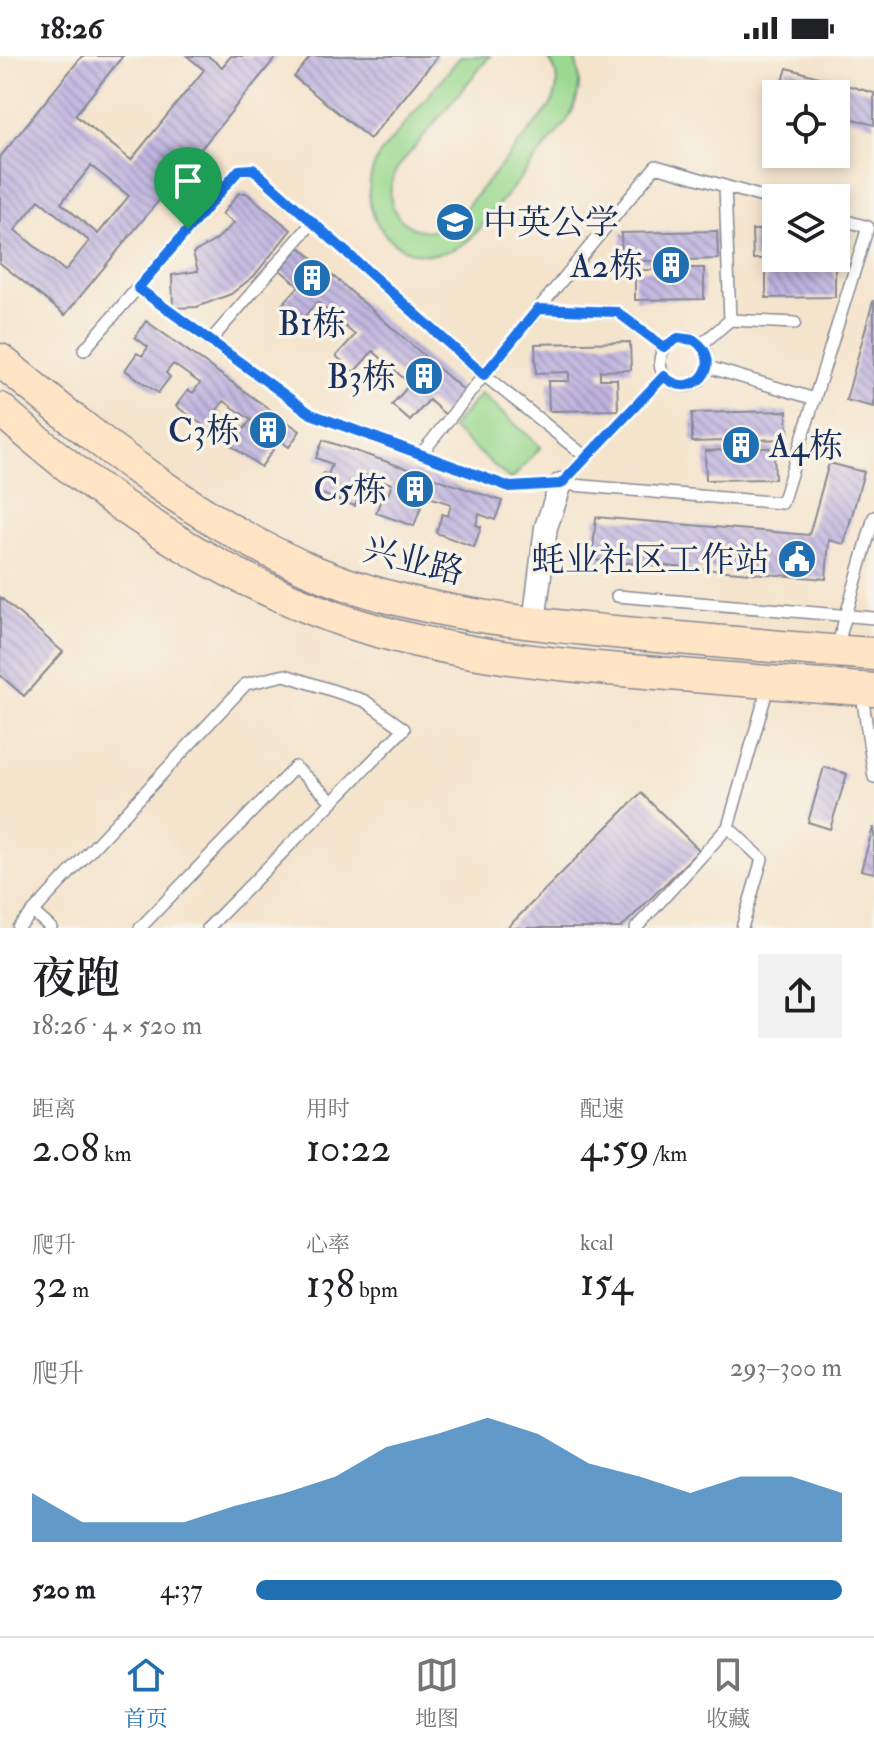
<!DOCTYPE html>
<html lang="zh">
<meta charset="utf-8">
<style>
body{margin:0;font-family:"IM FELL Double Pica","Noto Serif SC",serif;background:#f2f2f2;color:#202124;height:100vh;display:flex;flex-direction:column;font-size:30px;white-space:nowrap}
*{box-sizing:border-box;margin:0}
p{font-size:26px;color:#757577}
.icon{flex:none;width:44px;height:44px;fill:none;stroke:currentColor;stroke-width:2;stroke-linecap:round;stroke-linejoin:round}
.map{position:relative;height:872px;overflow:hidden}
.side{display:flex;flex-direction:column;background:#fff;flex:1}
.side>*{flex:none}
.tools{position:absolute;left:762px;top:24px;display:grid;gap:16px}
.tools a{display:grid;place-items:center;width:88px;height:88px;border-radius:0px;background:#fff;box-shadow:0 4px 12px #0003;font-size:40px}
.pin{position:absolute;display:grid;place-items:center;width:68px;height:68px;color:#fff;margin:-82px -34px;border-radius:50% 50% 50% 0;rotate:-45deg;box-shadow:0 0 8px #0007}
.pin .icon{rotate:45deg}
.round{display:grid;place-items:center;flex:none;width:84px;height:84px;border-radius:0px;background:#f2f2f2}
.summary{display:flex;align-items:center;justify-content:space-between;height:136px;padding:0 32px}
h1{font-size:44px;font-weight:600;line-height:60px}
.figures{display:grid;grid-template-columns:repeat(3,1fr);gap:12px;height:136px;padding:8px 32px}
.figures div{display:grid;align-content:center}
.figures b{font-size:40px;font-weight:600}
.figures small{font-size:22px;font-weight:400}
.figures p{font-size:22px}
.chart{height:224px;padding:16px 32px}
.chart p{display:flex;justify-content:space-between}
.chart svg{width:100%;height:144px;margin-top:8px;fill:#1f6fb2;opacity:.7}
ul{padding:0 32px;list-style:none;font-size:26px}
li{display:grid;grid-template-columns:128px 96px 1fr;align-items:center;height:60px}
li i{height:20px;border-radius:10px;background:#1f6fb2}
.status{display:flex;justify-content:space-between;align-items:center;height:56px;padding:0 40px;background:#fff;direction:ltr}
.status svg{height:22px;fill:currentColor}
.tab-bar{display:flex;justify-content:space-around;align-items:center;height:112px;border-top:2px solid #e0e0e0;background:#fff;font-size:22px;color:#757577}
.tab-bar a{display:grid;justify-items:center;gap:4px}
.tab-bar .on{color:#1f6fb2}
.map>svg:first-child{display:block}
.green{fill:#9ad98f;stroke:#5a8476;stroke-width:2}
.building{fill:url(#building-back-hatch);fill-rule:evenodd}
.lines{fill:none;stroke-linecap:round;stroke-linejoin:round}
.lane-casing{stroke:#888a95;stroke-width:14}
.street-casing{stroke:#888a95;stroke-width:25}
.secondary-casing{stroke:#888a95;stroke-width:35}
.lane{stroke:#fff;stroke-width:11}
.street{stroke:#fff;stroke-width:22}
.secondary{stroke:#ffe4c6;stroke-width:32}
.route-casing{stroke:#fff;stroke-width:16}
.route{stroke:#1a73e8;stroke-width:10}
.labels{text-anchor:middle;stroke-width:7;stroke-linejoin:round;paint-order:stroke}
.poi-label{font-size:34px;fill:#1b2f5e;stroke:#f7f3e8;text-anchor:end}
.street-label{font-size:34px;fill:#1b2f5e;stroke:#f7f3e8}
</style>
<div class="status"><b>18:26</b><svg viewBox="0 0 49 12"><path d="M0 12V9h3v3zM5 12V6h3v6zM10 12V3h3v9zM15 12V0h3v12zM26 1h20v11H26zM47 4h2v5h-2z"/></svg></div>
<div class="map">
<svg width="874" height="872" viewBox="0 0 874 872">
<defs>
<pattern id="building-back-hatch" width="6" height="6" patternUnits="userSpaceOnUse" patternTransform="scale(2)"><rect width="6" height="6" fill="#bfb4df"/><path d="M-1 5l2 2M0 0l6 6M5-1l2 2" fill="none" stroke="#9a93b8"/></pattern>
</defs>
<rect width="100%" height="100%" fill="#f7f3e8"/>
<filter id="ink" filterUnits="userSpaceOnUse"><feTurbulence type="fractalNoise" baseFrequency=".0125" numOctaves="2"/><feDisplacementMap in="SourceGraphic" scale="16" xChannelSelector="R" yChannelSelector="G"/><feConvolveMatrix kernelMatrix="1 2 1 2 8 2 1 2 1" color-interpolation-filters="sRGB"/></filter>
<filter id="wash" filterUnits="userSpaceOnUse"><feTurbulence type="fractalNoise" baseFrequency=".006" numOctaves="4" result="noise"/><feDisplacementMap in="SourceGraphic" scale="32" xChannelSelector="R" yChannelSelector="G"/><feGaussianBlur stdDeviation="1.8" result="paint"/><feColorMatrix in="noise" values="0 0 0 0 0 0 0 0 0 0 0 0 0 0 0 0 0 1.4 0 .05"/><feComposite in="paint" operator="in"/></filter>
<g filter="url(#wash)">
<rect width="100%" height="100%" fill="#f5e4cc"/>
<path class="green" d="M461,0H490L398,111C374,151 411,191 452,168L549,52C560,34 560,16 546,0H573C584,22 579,45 567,65C545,92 522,120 500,147C489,160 478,178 463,188C403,225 344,157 380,98Z
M481,338L541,391L511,424L451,372Z"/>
<g id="blocks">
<path class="building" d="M82,0H123L75,59L131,104L204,14L187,0H208L222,11L231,0H277L65,259L0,207V101ZM91,110L129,140L98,178L61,147ZM39,144L89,185L65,215L15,174Z
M311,0H438L370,83L294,21Z
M787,12L874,37V69L840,59L836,70V38H779Z
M239,137H246L291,174L254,220L231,238L197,251L173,252L172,219L198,215L193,197L216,184L234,167L222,158Z
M836,173H848V201H836Z
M752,174H776V203H753Z
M717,175L718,203L686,204V212H704V243L635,244V214H655V205H622L621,177Z
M300,191L468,338L448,361L429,344L410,365L392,349L410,328L373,295L354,316L336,300L355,279L317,246L299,267L280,251L299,230L280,214Z
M786,202H817V210H835V241L766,242V212H786Z
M873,245H874V351L846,344Z
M146,265L300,375L289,391L275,381L268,391L273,394L261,411L228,387L240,370L244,373L251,364L224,345L217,354L222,357L210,374L176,350L188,334L193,337L200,327L173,308L166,317L170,321L158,337L125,314L137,297L142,300L148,291L135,281Z
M630,286L631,314L600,315V323H617L618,354L549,355L548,325H569V316L536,317L535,288Z
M787,355L788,383L756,384L757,392H774L775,423L706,424L705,395L726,394V385L692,386V357Z
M323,384L502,445L495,464L479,458L476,469L481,471L474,491L436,477L442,458L448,460L451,448L420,438L416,449L421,451L414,470L376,457L383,437L388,439L392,428L376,423L360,417L356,428L362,430L355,450L316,436L323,417L328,419L332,408L316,402Z
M829,407L864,416L844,488L829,484L826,523L592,504L596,461L809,479Z
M0,541L63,596L24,640L0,619Z
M824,711L847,718L830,773L808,766Z
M641,737L699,794L621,872H507Z
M873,772H874V817L861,814Z"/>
</g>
</g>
<g filter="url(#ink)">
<use href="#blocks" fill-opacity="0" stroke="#888a95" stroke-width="2"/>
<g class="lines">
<g class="lane-casing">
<path id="lane" d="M138,232L311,358L510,431L561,428L782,447L868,171L836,162
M538,253L617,256L664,291
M730,264L795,267
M660 306a24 24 0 1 1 48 0a24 24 0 1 1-48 0Z
M211,284L312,167
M701,289L730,264L725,130
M84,294L239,114L253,113L484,319L656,110L776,145
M708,311L815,343
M422,397L484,319L586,401
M561,428L664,320
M617,540L874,562
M837,591L874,461
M862,638L874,721
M728,771L762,803L742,872
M33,856L51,872
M18,872L246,628L285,619L365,645L404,673L208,872
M140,872L295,711L332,745
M636,872L728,771L768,631"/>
</g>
<g class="street-casing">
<path id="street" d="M534,567L546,471L561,428"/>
</g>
<g class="secondary-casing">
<path id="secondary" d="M0,304C97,384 199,468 317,517C410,555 514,566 614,576C700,584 787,592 874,598
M0,353C101,443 214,519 342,564C443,598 552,609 657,617C729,623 802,629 874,634"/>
</g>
<use href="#lane" class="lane"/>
<use href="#street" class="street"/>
<use href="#secondary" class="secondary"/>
</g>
</g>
<g class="lines" filter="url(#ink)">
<g class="route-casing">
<path id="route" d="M253,113L484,319L538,253L617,256L664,291L678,282L694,284C728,308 691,347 664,320L561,428L510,431L311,358L138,232L239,114Z"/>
</g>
<use href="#route" class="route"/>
</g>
<defs>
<g id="school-disc" transform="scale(2)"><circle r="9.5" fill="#1f6fb2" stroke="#f7f3e8"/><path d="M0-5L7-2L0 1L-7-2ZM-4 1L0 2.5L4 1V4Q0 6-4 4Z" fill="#fff"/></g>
<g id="building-disc" transform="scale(2)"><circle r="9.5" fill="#1f6fb2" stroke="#f7f3e8"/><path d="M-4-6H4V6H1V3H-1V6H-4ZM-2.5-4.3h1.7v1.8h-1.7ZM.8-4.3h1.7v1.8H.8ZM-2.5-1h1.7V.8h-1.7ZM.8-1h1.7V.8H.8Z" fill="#fff"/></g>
<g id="civic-disc" transform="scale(2)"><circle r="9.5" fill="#1f6fb2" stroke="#f7f3e8"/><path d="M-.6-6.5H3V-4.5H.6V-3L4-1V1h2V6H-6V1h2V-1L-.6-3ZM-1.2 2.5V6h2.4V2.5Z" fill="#fff"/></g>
</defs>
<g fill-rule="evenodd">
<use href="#school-disc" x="455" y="166"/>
<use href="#building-disc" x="671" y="209"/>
<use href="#building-disc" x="312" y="222"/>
<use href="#building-disc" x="424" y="320"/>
<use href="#building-disc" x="268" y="374"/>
<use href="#building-disc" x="741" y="389"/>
<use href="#building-disc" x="415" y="433"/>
<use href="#civic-disc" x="797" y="503"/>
</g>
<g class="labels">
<g class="poi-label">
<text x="483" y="178" text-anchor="start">中英公学</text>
<text x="643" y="221">A2栋</text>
<text x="312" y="279" text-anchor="middle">B1栋</text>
<text x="396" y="332">B3栋</text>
<text x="240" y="386">C3栋</text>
<text x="769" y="401" text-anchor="start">A4栋</text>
<text x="387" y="445">C5栋</text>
<text x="769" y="515">蚝业社区工作站</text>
</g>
<g class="street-label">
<text transform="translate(414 504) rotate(14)" y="12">兴业路</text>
</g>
</g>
</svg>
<div class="tools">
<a><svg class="icon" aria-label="locate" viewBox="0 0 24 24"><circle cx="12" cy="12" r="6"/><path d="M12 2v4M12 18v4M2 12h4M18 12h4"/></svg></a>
<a><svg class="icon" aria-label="layers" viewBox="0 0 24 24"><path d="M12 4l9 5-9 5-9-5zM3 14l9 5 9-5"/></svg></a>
</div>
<div class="pin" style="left:188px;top:173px;background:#1e9e55"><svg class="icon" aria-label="arrive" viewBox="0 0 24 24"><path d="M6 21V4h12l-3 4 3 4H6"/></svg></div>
</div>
<section class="side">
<div class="summary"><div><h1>夜跑</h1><p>18:26 · 4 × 520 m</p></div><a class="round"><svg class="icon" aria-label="share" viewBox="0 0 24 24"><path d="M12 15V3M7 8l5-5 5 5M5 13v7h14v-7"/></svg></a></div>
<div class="figures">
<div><p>距离</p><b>2.08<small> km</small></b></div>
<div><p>用时</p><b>10:22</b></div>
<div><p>配速</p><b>4:59<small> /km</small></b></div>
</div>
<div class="figures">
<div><p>爬升</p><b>32<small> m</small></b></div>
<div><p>心率</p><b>138<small> bpm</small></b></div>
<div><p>kcal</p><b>154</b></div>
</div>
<div class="chart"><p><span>爬升</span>293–300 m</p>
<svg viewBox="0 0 160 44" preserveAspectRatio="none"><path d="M0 44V29L10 38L20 38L30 38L40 33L50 29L60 24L70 15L80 11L90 6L100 11L110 20L120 24L130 29L140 24L150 24L160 29V44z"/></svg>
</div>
<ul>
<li><b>520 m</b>4:37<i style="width:100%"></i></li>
</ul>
</section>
<nav class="tab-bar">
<a class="on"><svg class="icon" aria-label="home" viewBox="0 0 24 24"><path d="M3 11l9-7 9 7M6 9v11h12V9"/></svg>首页</a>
<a><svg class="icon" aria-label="map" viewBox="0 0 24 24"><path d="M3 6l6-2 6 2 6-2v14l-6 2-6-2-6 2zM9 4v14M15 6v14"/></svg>地图</a>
<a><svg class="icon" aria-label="saved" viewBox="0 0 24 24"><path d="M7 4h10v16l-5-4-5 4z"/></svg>收藏</a>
</nav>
